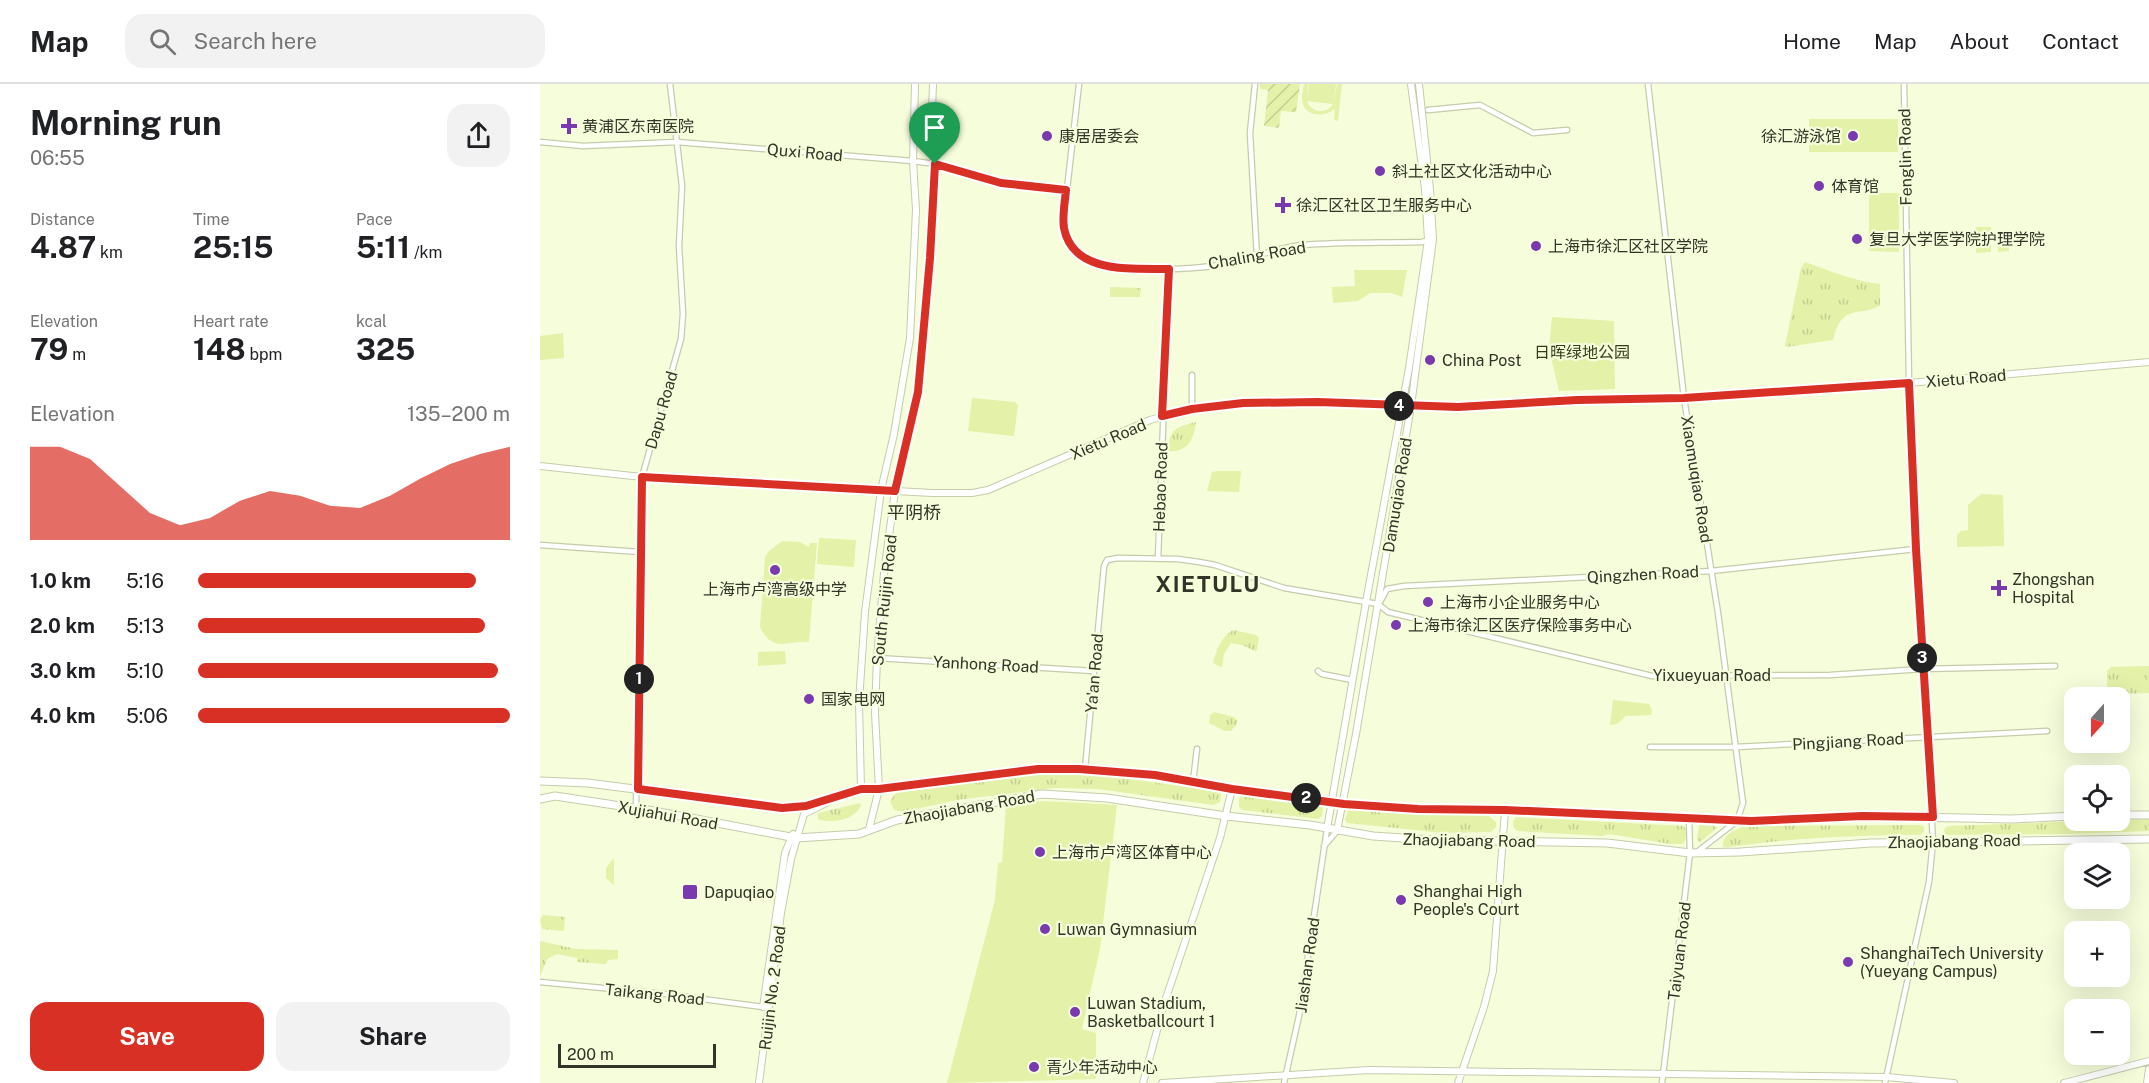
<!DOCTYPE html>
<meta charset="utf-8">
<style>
body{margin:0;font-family:"Public Sans","Noto Sans SC",sans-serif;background:#f2f2f2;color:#202124;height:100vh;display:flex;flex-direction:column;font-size:22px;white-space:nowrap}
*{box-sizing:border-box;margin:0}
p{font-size:20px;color:#757577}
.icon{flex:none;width:33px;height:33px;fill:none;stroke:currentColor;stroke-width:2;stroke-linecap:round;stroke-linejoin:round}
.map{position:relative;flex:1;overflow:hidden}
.sheet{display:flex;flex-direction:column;background:#fff;width:540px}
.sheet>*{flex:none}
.needle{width:39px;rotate:201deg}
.buttons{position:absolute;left:1524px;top:603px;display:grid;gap:12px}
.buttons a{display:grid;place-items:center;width:66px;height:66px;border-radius:12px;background:#fff;box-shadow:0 6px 24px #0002;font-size:30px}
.scale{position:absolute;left:18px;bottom:15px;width:158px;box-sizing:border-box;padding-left:6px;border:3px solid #313427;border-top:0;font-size:16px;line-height:21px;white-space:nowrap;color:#313427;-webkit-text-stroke:4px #f5fddb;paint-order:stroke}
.pin{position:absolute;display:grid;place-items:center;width:51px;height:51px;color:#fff;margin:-62px -26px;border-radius:50% 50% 50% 0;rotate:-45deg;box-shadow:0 0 6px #0007}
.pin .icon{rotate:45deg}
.km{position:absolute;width:30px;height:30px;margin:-15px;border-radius:50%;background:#222;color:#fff;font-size:16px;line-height:30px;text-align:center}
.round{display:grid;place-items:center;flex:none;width:63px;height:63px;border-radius:18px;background:#f2f2f2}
.overview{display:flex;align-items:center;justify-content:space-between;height:102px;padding:0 30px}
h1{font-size:33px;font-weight:700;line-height:45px}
.figures{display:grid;grid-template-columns:repeat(3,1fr);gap:9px;height:102px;padding:6px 30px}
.figures div{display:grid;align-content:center}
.figures b{font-size:30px;font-weight:700}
.figures small{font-size:16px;font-weight:400}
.figures p{font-size:16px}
.chart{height:168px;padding:12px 30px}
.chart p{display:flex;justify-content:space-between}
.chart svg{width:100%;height:108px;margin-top:6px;fill:#d93025;opacity:.7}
.button{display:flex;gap:12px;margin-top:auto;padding:12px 30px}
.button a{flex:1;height:69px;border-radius:18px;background:#d93025;color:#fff;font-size:24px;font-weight:700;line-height:69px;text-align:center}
.button a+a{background:#f2f2f2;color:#202124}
ul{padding:0 30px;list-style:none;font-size:20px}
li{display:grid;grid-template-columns:96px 72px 1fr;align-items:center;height:45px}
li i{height:15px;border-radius:8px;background:#d93025}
header{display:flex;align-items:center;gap:36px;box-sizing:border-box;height:84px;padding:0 30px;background:#fff;border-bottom:2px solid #e0e0e0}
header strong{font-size:28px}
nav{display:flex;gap:33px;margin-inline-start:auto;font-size:21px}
.search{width:420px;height:54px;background:#f2f2f2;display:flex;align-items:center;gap:15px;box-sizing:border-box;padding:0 21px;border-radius:18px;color:#757577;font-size:22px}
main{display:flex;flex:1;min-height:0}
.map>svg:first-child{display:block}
.grass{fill:url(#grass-tufts)}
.park{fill:#e3f1a9;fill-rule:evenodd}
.garden{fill:url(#garden-furrows)}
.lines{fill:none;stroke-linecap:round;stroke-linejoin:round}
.street-casing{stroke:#c5ccab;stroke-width:7}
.secondary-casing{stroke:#c5ccab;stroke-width:8}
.primary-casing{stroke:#c5ccab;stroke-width:9}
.street{stroke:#fff;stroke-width:4.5}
.secondary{stroke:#fff;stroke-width:6}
.primary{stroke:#fff;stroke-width:7}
.route-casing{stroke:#fff;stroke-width:12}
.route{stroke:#d93025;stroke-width:8}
.poi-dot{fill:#793aaf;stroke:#f5fddb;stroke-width:2}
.labels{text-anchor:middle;stroke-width:4.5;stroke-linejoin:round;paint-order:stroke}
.poi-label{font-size:16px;fill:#313427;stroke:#f5fddb;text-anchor:start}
.street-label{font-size:16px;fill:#313427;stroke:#f5fddb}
.park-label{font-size:16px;fill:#363d14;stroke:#f5fddb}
.neighbourhood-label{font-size:18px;fill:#313427;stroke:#f5fddb}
.district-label{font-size:22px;font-weight:bold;letter-spacing:1.5px;fill:#313427;stroke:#f5fddb}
</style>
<header>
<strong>Map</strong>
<div class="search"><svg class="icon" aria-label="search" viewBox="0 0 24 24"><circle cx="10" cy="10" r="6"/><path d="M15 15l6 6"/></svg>Search here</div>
<nav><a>Home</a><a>Map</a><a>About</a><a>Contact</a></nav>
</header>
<main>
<section class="sheet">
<div class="overview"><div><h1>Morning run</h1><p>06:55</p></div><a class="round"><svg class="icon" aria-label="share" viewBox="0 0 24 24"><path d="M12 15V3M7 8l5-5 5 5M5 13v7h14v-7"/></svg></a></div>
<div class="figures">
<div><p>Distance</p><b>4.87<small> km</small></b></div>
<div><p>Time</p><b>25:15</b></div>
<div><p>Pace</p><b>5:11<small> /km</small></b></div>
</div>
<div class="figures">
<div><p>Elevation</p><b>79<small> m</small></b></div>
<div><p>Heart rate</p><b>148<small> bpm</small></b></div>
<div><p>kcal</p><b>325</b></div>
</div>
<div class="chart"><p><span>Elevation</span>135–200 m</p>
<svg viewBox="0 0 160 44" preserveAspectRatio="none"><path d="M0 44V6L10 6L20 11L30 22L40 33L50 38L60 35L70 28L80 24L90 26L100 30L110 31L120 26L130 19L140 13L150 9L160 6V44z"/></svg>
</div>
<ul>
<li><b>1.0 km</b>5:16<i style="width:89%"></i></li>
<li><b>2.0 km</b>5:13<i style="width:92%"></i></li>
<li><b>3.0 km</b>5:10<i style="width:96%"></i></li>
<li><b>4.0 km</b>5:06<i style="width:100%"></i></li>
</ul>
<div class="button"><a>Save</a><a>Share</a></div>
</section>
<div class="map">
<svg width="1609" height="999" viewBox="0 0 1609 999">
<defs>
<pattern id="grass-tufts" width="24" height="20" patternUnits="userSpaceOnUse" patternTransform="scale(1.5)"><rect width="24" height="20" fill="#e3f1a9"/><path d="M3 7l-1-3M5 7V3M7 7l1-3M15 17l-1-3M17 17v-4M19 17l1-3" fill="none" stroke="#c3cf91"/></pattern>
<pattern id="garden-furrows" width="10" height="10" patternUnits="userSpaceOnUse" patternTransform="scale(1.5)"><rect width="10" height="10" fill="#e3f1a9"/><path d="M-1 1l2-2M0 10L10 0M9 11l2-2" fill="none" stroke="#c3cf91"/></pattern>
</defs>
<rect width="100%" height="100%" fill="#f5fddb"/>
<path class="grass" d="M1265,178C1288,186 1316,198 1340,200V222C1315,233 1302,220 1293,256L1247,263L1245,261L1261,184Z
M570,203L601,204L600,213H570Z
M656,338C654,355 648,369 628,367C629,345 636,343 656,338Z
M693,546L716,551L719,554L717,566L715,567L702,561L691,559L684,570L682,583L676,581L673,578C677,565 681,553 693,546Z
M1609,582V609L1570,610L1567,607V587L1571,583Z
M674,628L694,633L697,636V640L691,647H685L669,639L670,631Z
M505,687L567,692L677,707L681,710L680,718L673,721L558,705L515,704L417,716L363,728L354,726L350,717L356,709L427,699L437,694Z
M703,711L780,721L783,723L782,732L778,735L703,726L699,723V714Z
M320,719L321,722C319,725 317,728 314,730C307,737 287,739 278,735V729Z
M809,724L870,730L947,731L956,738V743L951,748L904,749L807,739L805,736Z
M976,733L1144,742C1147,748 1147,754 1143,760H1130L1069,750L1062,752L977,747L973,742V738Z
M1609,735V747L1527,750L1407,751L1404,748L1405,744L1409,742Z
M1159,741L1175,742L1177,744L1160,758L1157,756Z
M1381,741L1384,743V748L1381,751C1316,751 1252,754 1188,763H1183C1182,751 1196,744 1207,742Z
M74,774V801L66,794V784Z
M3,831L25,833L24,847L2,845L0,836Z
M0,857L36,865L78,866V875L68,876L66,880L37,878V874L17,870L7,875L0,893Z"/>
<path class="park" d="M764,0H768L767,14L769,0H796L794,17L797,0H802L798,37L794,36L795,25C784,34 763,33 762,15C762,10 763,5 764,0ZM767,17L793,20C785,31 772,29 767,17Z
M1269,35H1358V68H1269Z
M1329,109H1359V168L1329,167Z
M1436,143H1451V168L1436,169Z
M1458,147H1468L1469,167L1458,168Z
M814,186H867L862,213L851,209H830L818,217L793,219L792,203L815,202Z
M1012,233L1074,237L1075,305L1019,307L1009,265Z
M23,249L24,274L0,276V252Z
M432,314L475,318L478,321L474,352L428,347Z
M678,387H701L699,408L667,407L672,388Z
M1441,410L1463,411L1464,462L1417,463V451L1421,447L1428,446V421Z
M279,454L316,456L314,483L277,480Z
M242,457L260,458L269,463L270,459H277L269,558C247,556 233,570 220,543L225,473L229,467Z
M245,567L246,580L218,582V568Z
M1073,616L1109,620L1112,626L1111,631L1086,632L1077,640L1070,641Z
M503,717L577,721L560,865L542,945L556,949V995L407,999L455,816L458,779L462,778L466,721Z"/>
<path class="garden" d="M720,0H760L756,28L741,27L739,44L724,42L728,6L720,5Z"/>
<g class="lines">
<g class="street-casing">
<path id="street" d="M539,0L523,141C527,156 535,169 550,177C576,191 661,185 691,179C714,174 738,163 762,161C802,158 842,159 882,158L889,156
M715,0L710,49L717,173
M1108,0L1144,314L1178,529L1203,719L1197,737L1157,768
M888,26L940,21L993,49L1027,46
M0,58L43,62L137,58L373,77L395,80L461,99L526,106
M652,325V291
M0,461L100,468
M618,475L629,185
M840,518L847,505L864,502L1171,487L1376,465
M337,574L554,587
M778,587L782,590L812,596
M1110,663H1196L1507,647
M545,685L564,482L567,476L578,474L638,475L659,478L675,481L744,504L838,520L848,528L1112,592L1290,591L1383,585L1515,582
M653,698L657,665
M96,724L102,393L141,255L143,230L139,162L142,102L130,0
M784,762L797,747
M0,898L125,910L223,923
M744,999L759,932L787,745
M1122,999L1150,769L1149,735
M1345,999L1389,798L1393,757L1376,465L1369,299L1364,0"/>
</g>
<g class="secondary-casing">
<path id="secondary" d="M0,382L102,393L392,409H432L448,406L610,336L638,328L676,321L732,317L918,323L1037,316L1144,314L1369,299L1609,278
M317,706L321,705L319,618L325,528L341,406L354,350L370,254L376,126L373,77L375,0
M329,745L339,705L335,629L337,574L344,489L355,407L378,308L390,174L395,80L392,28L393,0
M787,745L826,518L869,284L888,156L885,105L871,0
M797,747L816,650L871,322L893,155L890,105L879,0
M229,924L223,923L245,769L253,750
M219,999L241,829L251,775L264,730L288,718
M603,999L624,920L680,754L692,705
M622,999L829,986L1346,993L1414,999
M918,999L944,923L953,887L965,726
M1524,999L1609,977
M1607,999L1609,985"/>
</g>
<g class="primary-casing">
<path id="primary" d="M0,697L48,699L242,724L266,722L321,705H339L498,685H539L615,691L692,705L804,720L877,725L965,726L1211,737L1322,732L1471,735L1534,732
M0,715L15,712L114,727L256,754L319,750L357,736L502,710L567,714L686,732L770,741L833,752L892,756L1067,759L1150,769L1200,768L1331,759L1609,755
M1580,731H1609"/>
</g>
<use href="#street" class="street"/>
<use href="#secondary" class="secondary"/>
<use href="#primary" class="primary"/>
</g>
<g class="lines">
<g class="route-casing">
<path id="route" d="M395,80L461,99L526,106C525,118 522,132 524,144C533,191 593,184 629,185L622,332L652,325L703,319L778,318L918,323L1037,316L1144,314L1369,299L1376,465L1393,733L1322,732L1211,737L965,726L878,725L804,720L692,705L615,691L539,685H498L339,705H321L266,722L242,724L98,705L102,393L355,407L378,308L390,174Z"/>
</g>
<use href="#route" class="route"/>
</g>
<g class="poi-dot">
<path d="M26 33h6v6h6v6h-6v6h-6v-6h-6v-6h6z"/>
<circle cx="507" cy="52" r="6"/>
<circle cx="1313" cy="52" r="6"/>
<circle cx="840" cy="87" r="6"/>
<circle cx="1279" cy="102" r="6"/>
<path d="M740 112h6v6h6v6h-6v6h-6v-6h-6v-6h6z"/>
<circle cx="1317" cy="155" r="6"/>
<circle cx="996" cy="162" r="6"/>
<circle cx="890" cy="276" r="6"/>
<circle cx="235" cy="486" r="6"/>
<path d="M1456 495h6v6h6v6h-6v6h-6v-6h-6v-6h6z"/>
<circle cx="888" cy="518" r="6"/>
<circle cx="856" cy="541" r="6"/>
<circle cx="269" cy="615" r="6"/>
<circle cx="500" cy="768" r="6"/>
<rect x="142" y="800" width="16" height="16" rx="3"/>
<circle cx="861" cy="816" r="6"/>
<circle cx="505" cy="845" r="6"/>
<circle cx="1308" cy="878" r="6"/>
<circle cx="535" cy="928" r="6"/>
<circle cx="494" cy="983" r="6"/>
</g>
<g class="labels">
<g class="poi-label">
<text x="42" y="48">黄浦区东南医院</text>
<text x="519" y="58">康居居委会</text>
<text x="1301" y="58" text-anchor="end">徐汇游泳馆</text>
<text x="852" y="93">斜土社区文化活动中心</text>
<text x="1291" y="108">体育馆</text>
<text x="756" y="127">徐汇区社区卫生服务中心</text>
<text x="1329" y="161">复旦大学医学院护理学院</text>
<text x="1008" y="168">上海市徐汇区社区学院</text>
<text x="902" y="282">China Post</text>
<text x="1472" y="501">Zhongshan<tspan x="1472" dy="18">Hospital</tspan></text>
<text x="235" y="511" text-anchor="middle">上海市卢湾高级中学</text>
<text x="900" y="524">上海市小企业服务中心</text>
<text x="868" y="547">上海市徐汇区医疗保险事务中心</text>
<text x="281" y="621">国家电网</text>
<text x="512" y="774">上海市卢湾区体育中心</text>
<text x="873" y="813">Shanghai High<tspan x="873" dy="18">People's Court</tspan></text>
<text x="164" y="814">Dapuqiao</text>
<text x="517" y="851">Luwan Gymnasium</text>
<text x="1320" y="875">ShanghaiTech University<tspan x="1320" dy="18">(Yueyang Campus)</tspan></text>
<text x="547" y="925">Luwan Stadium,<tspan x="547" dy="18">Basketballcourt 1</tspan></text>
<text x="506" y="989">青少年活动中心</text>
</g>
<g class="street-label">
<text transform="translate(265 68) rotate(5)" y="6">Quxi Road</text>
<text transform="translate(1365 73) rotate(-91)" y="6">Fenglin Road</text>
<text transform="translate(717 171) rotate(-10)" y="6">Chaling Road</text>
<text transform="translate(1426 294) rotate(-5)" y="6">Xietu Road</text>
<text transform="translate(121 326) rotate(-74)" y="6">Dapu Road</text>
<text transform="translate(568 355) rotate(-23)" y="6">Xietu Road</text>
<text transform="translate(1157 395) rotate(81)" y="6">Xiaomuqiao Road</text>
<text transform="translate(620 403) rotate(-88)" y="6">Hebao Road</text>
<text transform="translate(857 411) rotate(-81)" y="6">Damuqiao Road</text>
<text transform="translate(1103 490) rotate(-3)" y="6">Qingzhen Road</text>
<text transform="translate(344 516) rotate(-84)" y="6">South Ruijin Road</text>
<text transform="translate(446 580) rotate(3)" y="6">Yanhong Road</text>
<text transform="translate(554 589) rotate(-85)" y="6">Ya'an Road</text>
<text x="1172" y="597">Yixueyuan Road</text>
<text transform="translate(1308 657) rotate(-3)" y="6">Pingjiang Road</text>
<text transform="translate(429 723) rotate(-10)" y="6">Zhaojiabang Road</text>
<text transform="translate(128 731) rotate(10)" y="6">Xujiahui Road</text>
<text transform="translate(929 756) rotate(1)" y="6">Zhaojiabang Road</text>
<text transform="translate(1414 757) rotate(-1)" y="6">Zhaojiabang Road</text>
<text transform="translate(1139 867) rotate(-83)" y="6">Taiyuan Road</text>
<text transform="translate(767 881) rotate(-82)" y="6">Jiashan Road</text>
<text transform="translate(232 904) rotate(-83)" y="6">Ruijin No. 2 Road</text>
<text transform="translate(115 910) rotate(6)" y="6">Taikang Road</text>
</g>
<g class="park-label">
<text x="1042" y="274">日晖绿地公园</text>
</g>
<g class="neighbourhood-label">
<text x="374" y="435">平阴桥</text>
</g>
<g class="district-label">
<text x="668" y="508">XIETULU</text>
</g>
</g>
</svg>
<div class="buttons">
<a><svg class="needle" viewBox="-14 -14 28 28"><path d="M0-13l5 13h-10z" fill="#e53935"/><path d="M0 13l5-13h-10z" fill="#757577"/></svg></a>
<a><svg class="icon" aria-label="locate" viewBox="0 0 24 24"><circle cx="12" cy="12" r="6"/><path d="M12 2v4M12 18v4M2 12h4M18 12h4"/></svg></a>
<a><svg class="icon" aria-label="layers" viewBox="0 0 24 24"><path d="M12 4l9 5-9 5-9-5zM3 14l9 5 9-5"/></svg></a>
<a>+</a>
<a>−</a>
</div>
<div class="scale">200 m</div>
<div class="pin" style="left:395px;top:80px;background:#1e9e55"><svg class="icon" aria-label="arrive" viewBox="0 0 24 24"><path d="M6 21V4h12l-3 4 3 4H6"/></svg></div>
<b class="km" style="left:99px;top:595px">1</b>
<b class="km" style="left:766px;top:714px">2</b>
<b class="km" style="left:1382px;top:574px">3</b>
<b class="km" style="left:859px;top:322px">4</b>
</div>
</main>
